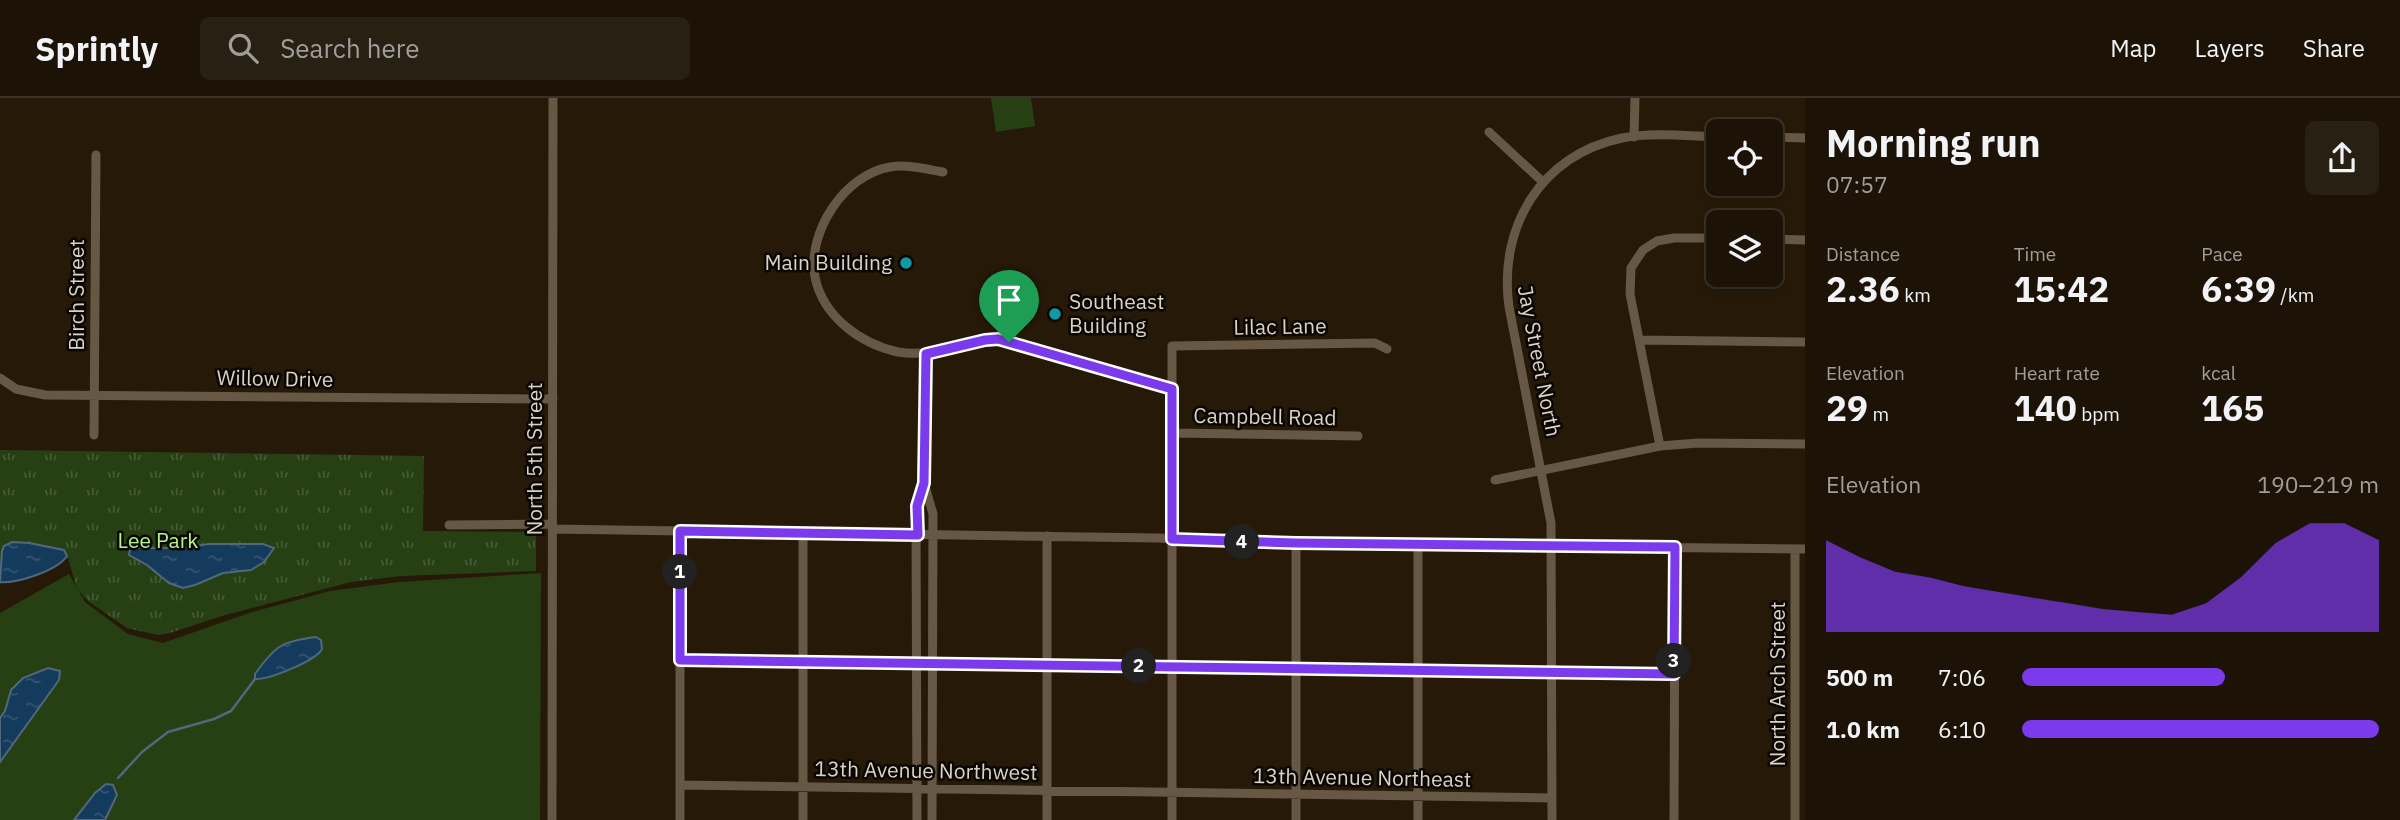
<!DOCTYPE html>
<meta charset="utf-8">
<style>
body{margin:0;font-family:"IBM Plex Sans",sans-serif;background:#292014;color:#f1f3f6;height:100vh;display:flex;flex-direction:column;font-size:26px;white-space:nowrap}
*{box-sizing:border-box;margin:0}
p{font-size:23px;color:#a09e9b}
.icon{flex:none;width:38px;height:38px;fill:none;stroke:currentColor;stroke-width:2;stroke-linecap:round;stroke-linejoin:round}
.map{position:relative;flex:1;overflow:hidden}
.panel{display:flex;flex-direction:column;background:#1c1306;width:595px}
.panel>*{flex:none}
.controls{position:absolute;left:1706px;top:21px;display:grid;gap:14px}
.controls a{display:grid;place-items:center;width:77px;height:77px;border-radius:10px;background:#1c1306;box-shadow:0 4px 10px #0003,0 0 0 2px #3a3228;font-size:35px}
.pin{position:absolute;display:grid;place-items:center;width:60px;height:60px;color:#fff;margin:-72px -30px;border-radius:50% 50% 50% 0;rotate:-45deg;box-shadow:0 0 7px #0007}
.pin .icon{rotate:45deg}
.km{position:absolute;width:35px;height:35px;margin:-18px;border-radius:50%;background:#222;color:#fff;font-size:19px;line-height:35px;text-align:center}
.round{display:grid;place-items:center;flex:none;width:74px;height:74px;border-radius:10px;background:#292014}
.summary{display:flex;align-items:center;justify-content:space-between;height:119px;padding:0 21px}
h1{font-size:38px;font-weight:800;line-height:52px}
.metrics{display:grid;grid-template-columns:repeat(3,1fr);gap:10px;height:119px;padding:7px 21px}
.metrics div{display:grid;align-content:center}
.metrics b{font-size:35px;font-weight:800}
.metrics small{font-size:19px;font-weight:400}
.metrics p{font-size:19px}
.chart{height:196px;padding:14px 21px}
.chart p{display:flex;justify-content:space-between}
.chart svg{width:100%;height:126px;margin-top:7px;fill:#7c3aed;opacity:.7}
ul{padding:0 21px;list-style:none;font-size:23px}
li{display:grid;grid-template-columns:112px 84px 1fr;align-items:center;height:52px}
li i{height:18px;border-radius:9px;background:#7c3aed}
header{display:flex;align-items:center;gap:42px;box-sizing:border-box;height:98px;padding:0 35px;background:#1c1306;border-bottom:2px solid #3a3228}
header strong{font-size:33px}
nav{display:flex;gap:38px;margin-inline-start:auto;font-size:24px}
.search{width:490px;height:63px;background:#292014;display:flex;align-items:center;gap:18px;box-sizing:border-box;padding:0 24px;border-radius:10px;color:#a09e9b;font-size:26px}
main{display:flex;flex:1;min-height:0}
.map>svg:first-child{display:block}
.grass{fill:#264014}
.park{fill:url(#park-tufts)}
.water{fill:url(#water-ripples);stroke:#50687c;stroke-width:2}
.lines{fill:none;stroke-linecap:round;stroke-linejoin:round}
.stream{stroke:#50687c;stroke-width:2.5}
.minor{stroke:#675845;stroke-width:9}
.route-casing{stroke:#fff;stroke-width:14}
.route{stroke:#7c3aed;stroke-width:9}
.culture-dot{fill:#0f9aa8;stroke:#0a0602;stroke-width:2.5}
.labels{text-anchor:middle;stroke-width:5;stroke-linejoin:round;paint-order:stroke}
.poi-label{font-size:21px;fill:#dbd2c8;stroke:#0a0602;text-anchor:end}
.street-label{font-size:21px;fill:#dbd2c8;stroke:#0a0602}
.park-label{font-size:21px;fill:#b3f48b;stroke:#0a0602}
</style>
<header>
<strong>Sprintly</strong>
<div class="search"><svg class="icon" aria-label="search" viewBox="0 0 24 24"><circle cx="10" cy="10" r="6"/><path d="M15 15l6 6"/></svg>Search here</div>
<nav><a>Map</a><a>Layers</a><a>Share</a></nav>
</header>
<main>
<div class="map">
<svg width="1805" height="722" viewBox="0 0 1805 722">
<defs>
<pattern id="park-tufts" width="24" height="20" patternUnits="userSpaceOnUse" patternTransform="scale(1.75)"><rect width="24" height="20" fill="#264014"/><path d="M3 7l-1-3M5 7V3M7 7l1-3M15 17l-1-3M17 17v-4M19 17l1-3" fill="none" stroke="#455b35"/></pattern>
<pattern id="water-ripples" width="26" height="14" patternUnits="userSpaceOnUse" patternTransform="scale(1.75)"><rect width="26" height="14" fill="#143b5c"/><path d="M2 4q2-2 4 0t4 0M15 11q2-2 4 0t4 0" fill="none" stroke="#365672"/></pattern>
</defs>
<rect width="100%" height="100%" fill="#261908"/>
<path class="grass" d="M991,0H1031L1035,28L996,34Z
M541,475L540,722H0V515L69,476L85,504L128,536L163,545L252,514L330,493L399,484Z"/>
<path class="park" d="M0,352L424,358L423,433L536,434V473L401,478L351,484L225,517L170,535L158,537L127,530L88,503L77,491L68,460L0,486Z"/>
<path class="water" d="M12,444L29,445L64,452L67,458C58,472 17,486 0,484L2,453L4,448Z
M208,446H263L274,450L264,464L251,472L223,475L195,487L183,490L169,485L147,467L129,457L130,451L135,450H184Z
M316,539L321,542L322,551C316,563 268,582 255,581V576C275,548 282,543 316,539Z
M48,570L60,573L59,582L0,664V620L5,613L11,592L23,580Z
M106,686L113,687L117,697L105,722H74L95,695Z"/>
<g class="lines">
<path class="stream" d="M118,680L142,654L168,634L214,621L231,613L255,581"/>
<path class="minor" d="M1489,34L1543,84
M1634,39L1635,0
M1771,39L1805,40
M943,74C926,71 907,66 890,69C844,77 807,134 815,179C823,219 861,246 898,254C933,260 964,243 998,241L1172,291
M1771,141L1805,142
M1639,242L1805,244
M0,280L16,291L45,297L553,301
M1172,335L1358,338
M94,337L96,57
M1660,348L1630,196L1631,170L1643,152L1657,143L1674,140H1718
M1495,382L1660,348L1698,345L1805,346
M924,385L933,416L932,722
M449,427L552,426
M552,431L1157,440L1296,445L1805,451
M1418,446V722
M680,562L1674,576
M680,687L1552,700
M552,722L553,0
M680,722V433
M803,722V435
M917,722L916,417L924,385L926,256
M1047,722V438
M1172,722V248L1375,245L1387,251
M1296,722V445
M1552,722L1551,425L1509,209C1498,130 1540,57 1622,40C1653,34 1687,38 1718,39
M1674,722L1675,449
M1795,722V451"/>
</g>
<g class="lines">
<g class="route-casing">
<path id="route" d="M998,241L1172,291V441L1296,445L1675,449L1674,576L680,562V433L918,437L917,408L924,385L926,256L985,242Z"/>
</g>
<use href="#route" class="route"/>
</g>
<g class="culture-dot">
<circle cx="906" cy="165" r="7"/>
<circle cx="1055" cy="216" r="7"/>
</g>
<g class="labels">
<g class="poi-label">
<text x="892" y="172">Main Building</text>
<text x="1069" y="211" text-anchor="start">Southeast<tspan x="1069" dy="24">Building</tspan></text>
</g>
<g class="street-label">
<text transform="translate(77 197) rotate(-90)" y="7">Birch Street</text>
<text transform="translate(1280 229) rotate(-1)" y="7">Lilac Lane</text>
<text transform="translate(1539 263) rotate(79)" y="7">Jay Street North</text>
<text transform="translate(275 281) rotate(1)" y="7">Willow Drive</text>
<text transform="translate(1265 319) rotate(1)" y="7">Campbell Road</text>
<text transform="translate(535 361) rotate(-90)" y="7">North 5th Street</text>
<text transform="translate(1778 586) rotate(-90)" y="7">North Arch Street</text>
<text transform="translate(926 673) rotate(1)" y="7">13th Avenue Northwest</text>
<text transform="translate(1362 680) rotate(1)" y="7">13th Avenue Northeast</text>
</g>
<g class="park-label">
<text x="158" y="450">Lee Park</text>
</g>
</g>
</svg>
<div class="controls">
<a><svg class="icon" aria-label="locate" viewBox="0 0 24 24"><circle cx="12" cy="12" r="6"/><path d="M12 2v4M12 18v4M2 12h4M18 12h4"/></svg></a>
<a><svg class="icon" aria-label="layers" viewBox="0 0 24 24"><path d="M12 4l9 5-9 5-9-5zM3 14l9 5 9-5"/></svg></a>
</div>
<div class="pin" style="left:1009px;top:244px;background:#1e9e55"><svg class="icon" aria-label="arrive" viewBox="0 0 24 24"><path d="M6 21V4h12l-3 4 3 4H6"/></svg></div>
<b class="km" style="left:680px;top:474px">1</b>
<b class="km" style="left:1139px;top:568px">2</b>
<b class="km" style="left:1674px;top:563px">3</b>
<b class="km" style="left:1242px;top:444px">4</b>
</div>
<section class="panel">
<div class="summary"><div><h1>Morning run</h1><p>07:57</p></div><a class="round"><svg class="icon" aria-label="share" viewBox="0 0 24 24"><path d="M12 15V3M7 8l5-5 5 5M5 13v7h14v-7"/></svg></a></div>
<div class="metrics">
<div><p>Distance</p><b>2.36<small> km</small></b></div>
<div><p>Time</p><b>15:42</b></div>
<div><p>Pace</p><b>6:39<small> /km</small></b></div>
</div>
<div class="metrics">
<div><p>Elevation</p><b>29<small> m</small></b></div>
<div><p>Heart rate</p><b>140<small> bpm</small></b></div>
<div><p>kcal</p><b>165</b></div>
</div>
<div class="chart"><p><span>Elevation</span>190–219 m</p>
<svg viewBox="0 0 160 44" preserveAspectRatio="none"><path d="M0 44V12L10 18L20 23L30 25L40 28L50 30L60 32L70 34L80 36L90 37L100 38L110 34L120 25L130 13L140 6L150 6L160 12V44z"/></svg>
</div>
<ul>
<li><b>500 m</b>7:06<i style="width:57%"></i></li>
<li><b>1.0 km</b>6:10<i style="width:100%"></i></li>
</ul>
</section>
</main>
